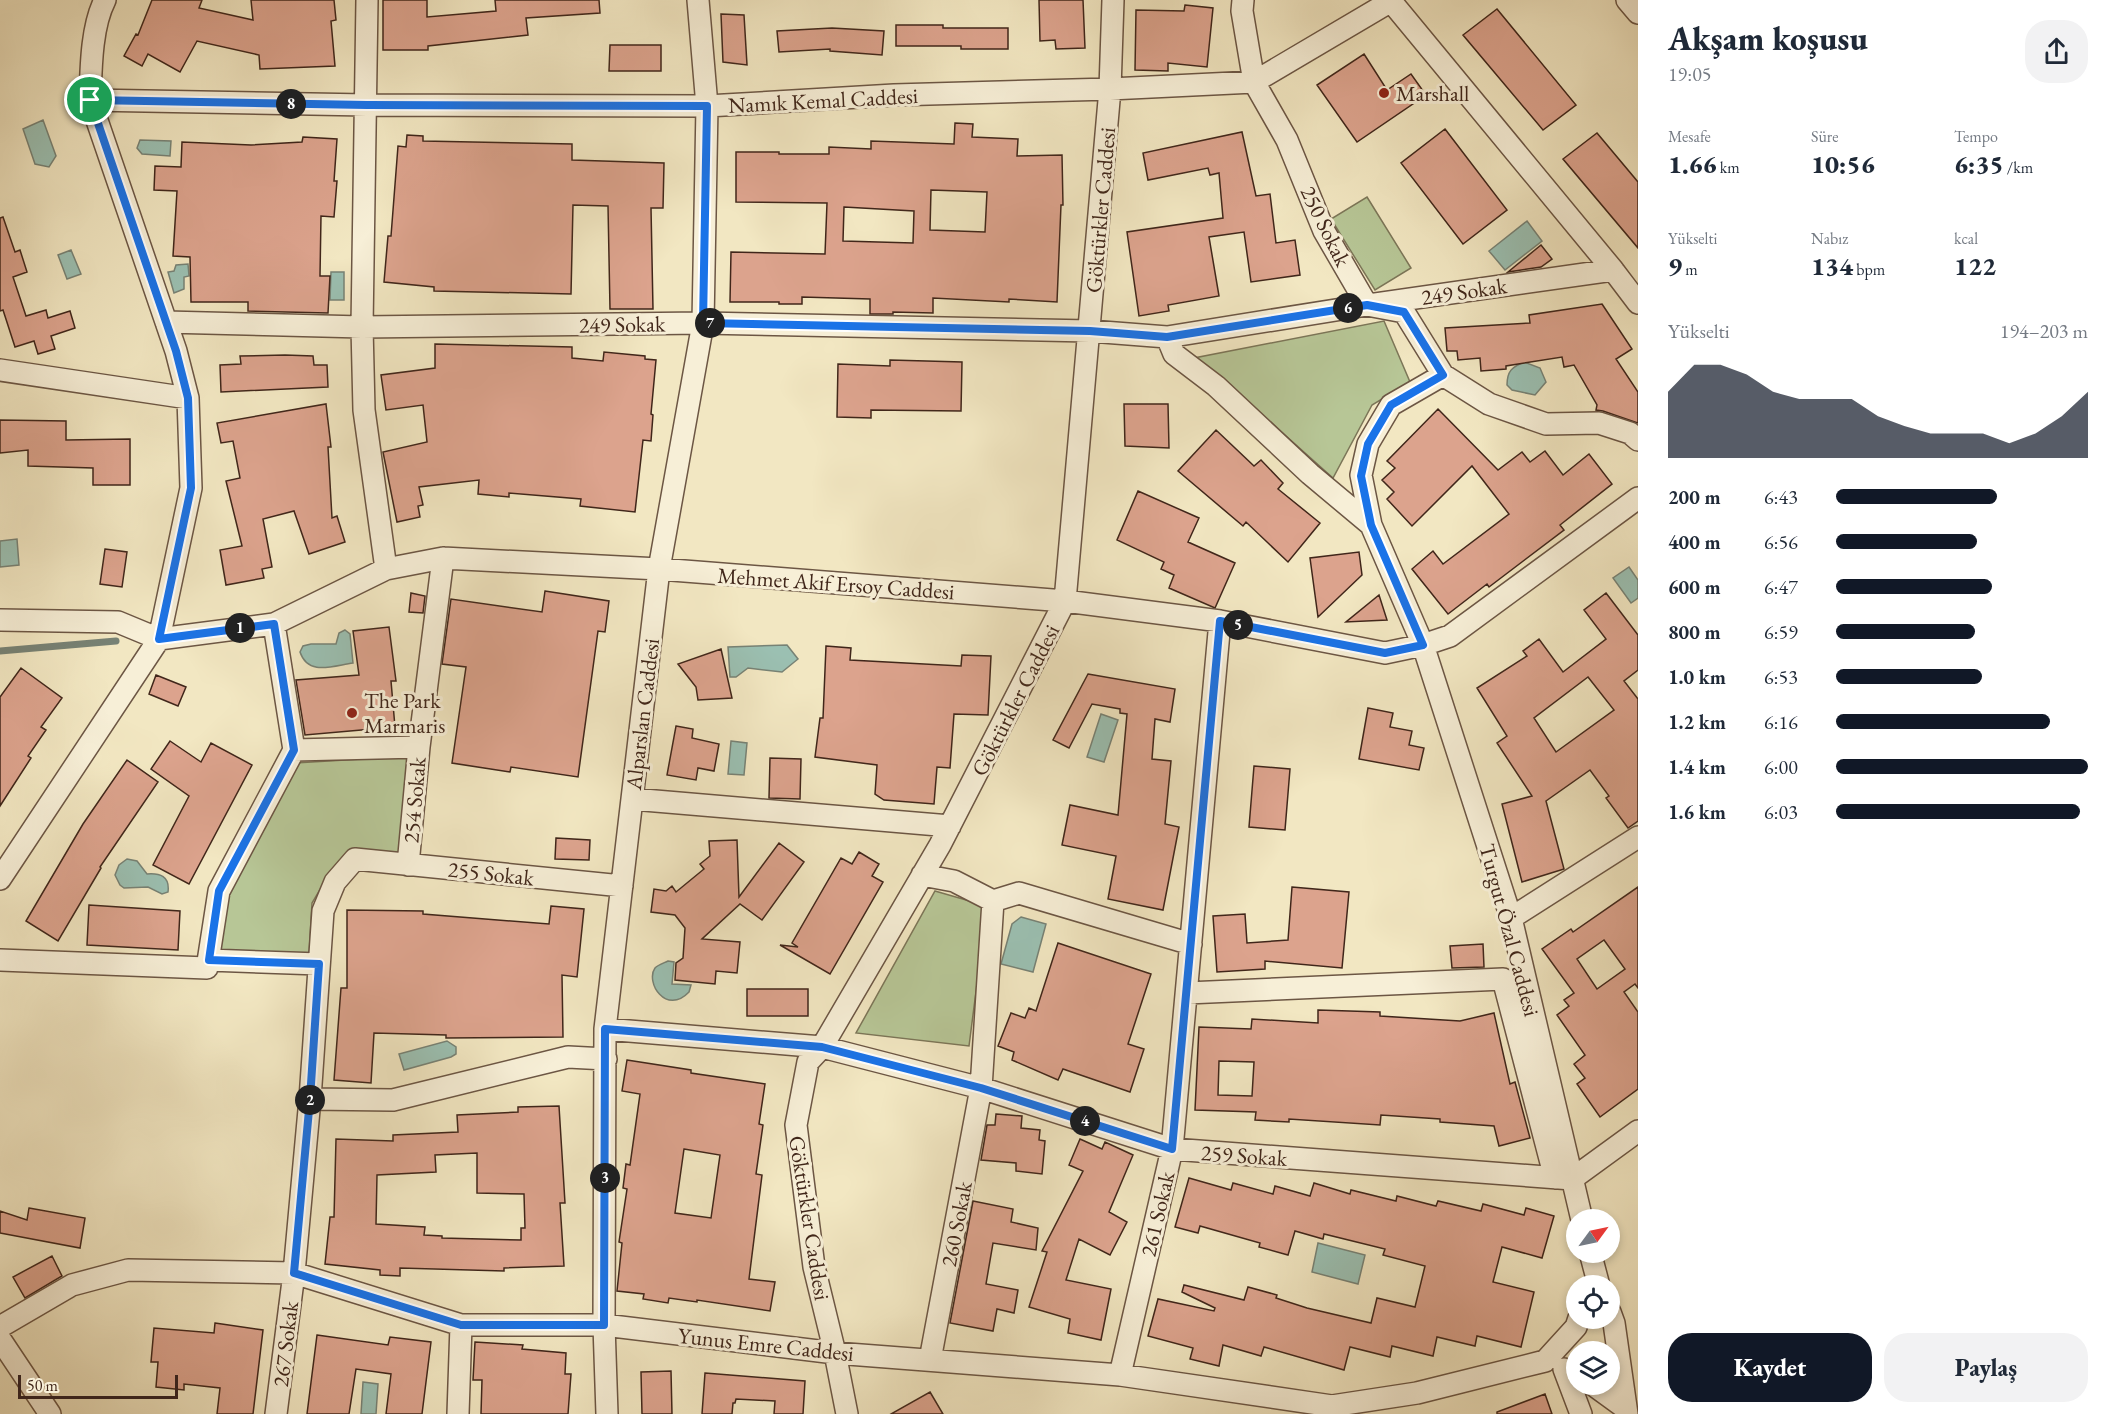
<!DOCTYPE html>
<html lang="tr">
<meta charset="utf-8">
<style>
body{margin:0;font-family:"EB Garamond",serif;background:#f2f2f3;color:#1f2937;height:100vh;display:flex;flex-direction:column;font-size:22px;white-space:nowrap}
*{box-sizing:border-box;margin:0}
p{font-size:20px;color:#747a83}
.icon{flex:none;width:33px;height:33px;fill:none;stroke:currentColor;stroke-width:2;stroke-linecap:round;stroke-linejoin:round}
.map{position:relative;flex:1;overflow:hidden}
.panel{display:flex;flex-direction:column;background:#fff;width:480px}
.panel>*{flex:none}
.needle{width:39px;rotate:57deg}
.buttons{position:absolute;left:1566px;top:1209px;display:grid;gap:12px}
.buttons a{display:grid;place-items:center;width:54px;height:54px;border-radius:50%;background:#fff;box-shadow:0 3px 9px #0003;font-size:30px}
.scale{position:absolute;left:18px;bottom:15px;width:160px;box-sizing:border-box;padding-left:6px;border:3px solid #40261a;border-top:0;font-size:16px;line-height:21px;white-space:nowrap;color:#40261a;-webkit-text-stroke:4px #f7efd7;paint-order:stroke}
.pin{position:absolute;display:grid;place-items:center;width:51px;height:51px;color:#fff;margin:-26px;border:3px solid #fff;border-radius:50%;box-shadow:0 2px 6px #0007}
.km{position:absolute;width:30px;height:30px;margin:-15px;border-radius:50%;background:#222;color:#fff;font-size:16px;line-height:30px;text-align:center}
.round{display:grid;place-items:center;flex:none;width:63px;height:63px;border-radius:24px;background:#f2f2f3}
.summary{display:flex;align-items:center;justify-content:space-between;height:102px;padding:0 30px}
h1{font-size:33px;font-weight:800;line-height:45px}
.figures{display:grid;grid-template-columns:repeat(3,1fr);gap:9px;height:102px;padding:6px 30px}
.figures div{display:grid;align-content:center}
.figures b{font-size:26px;font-weight:800}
.figures small{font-size:16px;font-weight:400}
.figures p{font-size:16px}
.chart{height:168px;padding:12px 30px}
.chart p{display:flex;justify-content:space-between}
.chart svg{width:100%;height:108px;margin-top:6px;fill:#111827;opacity:.7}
.cta{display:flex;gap:12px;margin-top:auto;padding:12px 30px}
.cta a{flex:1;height:69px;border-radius:24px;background:#111827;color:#fff;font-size:24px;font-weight:800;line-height:69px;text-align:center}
.cta a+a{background:#f2f2f3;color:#1f2937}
ul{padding:0 30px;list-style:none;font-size:20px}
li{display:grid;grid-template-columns:96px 72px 1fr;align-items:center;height:45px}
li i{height:15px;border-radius:8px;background:#111827}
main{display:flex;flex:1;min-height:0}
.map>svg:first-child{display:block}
.green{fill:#b7c696;stroke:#7c7658;stroke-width:1.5}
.water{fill:#9bc0b2;stroke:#778275;stroke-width:1.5}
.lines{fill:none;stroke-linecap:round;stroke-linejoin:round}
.stream{stroke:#778275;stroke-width:7}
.building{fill:#dca38d;stroke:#40261a;stroke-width:1.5;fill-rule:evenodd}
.minor-casing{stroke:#6c5644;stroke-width:24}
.minor{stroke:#f7efd7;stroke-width:21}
.route-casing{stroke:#fff;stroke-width:12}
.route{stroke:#1a73e8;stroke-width:8}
.poi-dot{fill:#8f2418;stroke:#f7efd7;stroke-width:2}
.labels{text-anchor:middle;stroke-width:6;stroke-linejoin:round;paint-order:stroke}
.poi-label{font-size:22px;fill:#40261a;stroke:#f7efd7;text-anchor:start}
.street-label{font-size:22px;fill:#40261a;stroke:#f7efd7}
</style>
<main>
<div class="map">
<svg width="1638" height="1414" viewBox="0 0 1638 1414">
<rect width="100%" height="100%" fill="#f2e7c2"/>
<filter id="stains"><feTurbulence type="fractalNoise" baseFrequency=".00333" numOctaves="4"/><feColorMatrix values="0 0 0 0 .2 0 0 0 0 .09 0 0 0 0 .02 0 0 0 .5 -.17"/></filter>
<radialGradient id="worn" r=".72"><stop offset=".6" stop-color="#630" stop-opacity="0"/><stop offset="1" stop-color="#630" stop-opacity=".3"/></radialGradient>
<path class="green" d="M1367,197L1411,268L1375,290L1331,219Z
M1384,321L1410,382L1372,405L1333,478L1221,378L1194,358Z
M412,756L400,855L330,873L312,903L309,955L216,956L227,893L295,763Z
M935,891L987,906L969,1046L856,1033Z"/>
<path class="water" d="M43,120L56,156L49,167L35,164L23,129Z
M140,140L171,141L170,156L142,154L137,148Z
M1527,221L1542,241L1505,270L1489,251Z
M71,250L81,274L67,279L58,255Z
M188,264L189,276L184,277V289L174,293L168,272L174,271L176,265Z
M331,272H344V300H330Z
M1524,362L1540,368L1546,382L1535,395L1512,390L1507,385C1507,371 1512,367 1524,362Z
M17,539L19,565L0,567V541Z
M1629,567L1638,580V598L1631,603L1613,578Z
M345,630L350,634L353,663C332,666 308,676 300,652L303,646L311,644H336L339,633Z
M787,645L798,659L782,672L748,668L736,677H730L728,647Z
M1101,714L1118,720L1104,762L1087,757Z
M731,741L747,743L744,775L728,774Z
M127,859L137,861L147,874C160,873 170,876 168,892L162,894L148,887L124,888L120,885L115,875L119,865Z
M1021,917L1046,924L1033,972L1001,964L1012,924Z
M668,961L674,962L672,984L691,985L689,992C666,1016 645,982 655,968C658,965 664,963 668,961Z
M447,1041L456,1047V1054L451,1057L404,1070L399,1054Z
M1318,1243L1365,1255L1358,1284L1312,1272Z
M363,1382L378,1384L376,1414H361Z"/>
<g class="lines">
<path class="stream" d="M0,651L116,641"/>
</g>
<path class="building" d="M152,0H202L199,8L253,20L251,0H334L336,20L331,21L335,66L260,69L259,55L197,41L180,72L148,54L142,66L124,56L136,34L138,35Z
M383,0H427V17L496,11L495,0H599L600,13L526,18L528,35L428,46V50H383Z
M1039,0H1083L1085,48L1056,49L1055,40L1040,41Z
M1185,5L1213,8L1207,67L1168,63V71L1135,70L1136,10L1184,11Z
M1497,9L1576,105L1543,130L1463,35Z
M721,14L744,15L747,65L723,62Z
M896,25H943V28H1008V49H961V46H896Z
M832,28L884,31L882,55L830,51V49L779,52L777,31Z
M610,45H661V71H609Z
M1364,54L1387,90L1411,74L1426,95L1357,142L1317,85Z
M955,123L973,124L972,137L1018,139L1017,156L1062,155L1063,205H1061L1057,302L1009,299V302L933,298V313L893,312V314H870V299L802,297V304H779V302H730L731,252L825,254L827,203L736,202V152H779V154H829V147L871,149V141L954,144ZM931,190L987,192L985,232L930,230ZM844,207L914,211L913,243L843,241Z
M1445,129L1507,210L1463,244L1401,163Z
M1242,132L1256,196L1270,194L1276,243L1295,240L1300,275L1251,282L1244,232L1209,237L1219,296L1168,305L1169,311L1139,316L1127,232L1223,218L1219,173L1210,175L1208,168L1148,180L1143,153Z
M1597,133L1638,182V248L1563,159Z
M407,135L423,136V141L572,144V160L664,163L663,208H651L653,309H610L608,206L573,205L571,294L434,291V287L384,282L388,236H391L398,146L406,147Z
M303,137L337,139L334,181H337L334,217L321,216L320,276H330L328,313L248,311V302H191L190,257L173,256L177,191L154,190L155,166L181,167L182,142L251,145L302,142Z
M3,217L15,252L20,250L27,272L13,277L26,316L46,310L48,318L70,311L75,328L51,336L55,349L38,354L34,341L15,347L3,310L0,311V218Z
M1541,245L1552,259L1541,267L1508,272Z
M1602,304L1632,349L1616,359L1638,392V423L1603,411L1596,410L1597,405L1574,365L1564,367L1562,357L1506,366V369L1481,371L1480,358L1458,360L1457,351H1447L1445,328L1530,323L1529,315Z
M435,344L572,347V358L603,361L604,352L645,356V359L656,360L651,414L653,415L651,441L643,440L635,512L580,506L581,499L509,493V497L478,494L479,480L419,487L423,505L418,506L420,517L397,522L383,452L427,442L423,405L386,410L381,375L435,368Z
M285,355L313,356L314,365H327L328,387L221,392L220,365L241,364L240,356Z
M890,360L962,362L961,411L871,410V418L837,417L838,364L890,366Z
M326,404L331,447H328L332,518L337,516L345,542L309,554L294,511L263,519L272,567L262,569L264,578L226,585L220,550L242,546L226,481L240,478L233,441L221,443L217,423Z
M1124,404H1168L1169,448L1125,446Z
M1438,409L1498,470L1522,452L1530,462L1545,451L1563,475L1589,454L1612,484L1560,525L1564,530L1489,587L1487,584L1448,614L1412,569L1433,551L1443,564L1509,514L1472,466L1412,526L1387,499L1394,492L1382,480L1395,468L1387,461Z
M0,420L66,421V440L130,439V485H93V468L28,466V450L0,453Z
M1216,430L1254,466L1261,460L1283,483L1278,489L1320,523L1288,562L1246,522L1243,526L1178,471Z
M1138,491L1199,518L1188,542L1235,563L1215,608L1169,588L1174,575L1161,569L1164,562L1117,540Z
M105,549L127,552L122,587L100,584Z
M1359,552L1362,575L1318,617L1310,558Z
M545,591L609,601L605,632L598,631L578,777L511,767L510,772L452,763L466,667L442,664L451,599L542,612Z
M411,593L425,596L423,613L409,612Z
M1606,593L1638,635V670L1624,681L1638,699V821L1628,828L1606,798L1609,796L1590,770L1546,801L1564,869L1522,882L1502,804L1532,796L1497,743L1507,736L1477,688L1527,656L1523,651L1539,639L1563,672L1606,639L1584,610ZM1588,677L1614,710L1556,752L1534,718Z
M1379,595L1387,620L1346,622Z
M389,627L396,681H391L395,727L305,735L296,680L359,675L353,631Z
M826,646L851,648L850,660L961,666L962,655L991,656L988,715L954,714L950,768L937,767L934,804L884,800L875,794L877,765L815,757L820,718H823Z
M721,649L732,698L698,700L696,687L678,664Z
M21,668L62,698L41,727L46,730L28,756L31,758L0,806V697Z
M1088,674L1175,689L1170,722L1155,719L1152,759L1171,761L1165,824L1179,827L1163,910L1108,899L1116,856L1062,845L1070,805L1118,815L1127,714L1120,713V709L1092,704L1069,748L1053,740Z
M156,675L186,687L178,706L149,694Z
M1368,708L1393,713L1390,727L1412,731L1409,745L1424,748L1419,770L1359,759Z
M676,726L693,729L692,738L719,744L714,771L698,768L696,780L667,775Z
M170,741L201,762L211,743L252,765L189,884L153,865L189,796L151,769Z
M770,758L801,759L800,799L769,798Z
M127,760L158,782L100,867L101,868L58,941L26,921L83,824Z
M1254,766L1290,769L1285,830L1249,827Z
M556,838L590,840L589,860L555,859Z
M737,840L739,897L779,843L804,862L762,920L740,904L702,939L740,942L737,973L716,971L715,984L675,980L676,963L683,958L685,928L675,915L651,912L654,889L666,891L672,886L676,892L704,869L700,864L710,856L709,841Z
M859,852L879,864L872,876L883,882L830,974L780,945L798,947L792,943L841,858L852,864Z
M1292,887L1349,892L1342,968L1265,961V969L1217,972L1213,916L1245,914L1247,943L1288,940Z
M1638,887V988L1635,984L1624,992L1638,1012V1089L1600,1117L1577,1084L1585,1078L1574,1064L1585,1055L1557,1015L1569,1006L1564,1000L1574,993L1542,949L1571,929L1573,932ZM1604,940L1625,969L1597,989L1577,959Z
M89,905L180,911L178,950L87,945Z
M551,906L584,909L577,977L562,975L563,1037L446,1038V1035L374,1033L371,1083L334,1080L341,988H347V910L423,911V914L549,924Z
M1058,943L1151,974L1128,1044L1144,1049L1130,1092L1063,1069L1058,1080L1012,1060L1014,1052L998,1046L1011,1013L1025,1018L1029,1008L1036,1011Z
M1483,944L1484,967L1452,968L1450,946Z
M747,989H808V1016H747Z
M1318,1010L1380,1012V1016L1460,1021L1494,1013L1510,1084L1515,1082L1530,1138L1499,1146L1494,1126L1440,1122V1119L1381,1115L1380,1125L1289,1119V1122L1255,1120L1256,1112L1195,1110L1199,1027L1251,1029L1252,1019L1318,1023ZM1219,1061L1254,1062L1252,1096L1218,1095Z
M627,1060L691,1070V1073L765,1084L759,1124L763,1125L756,1174L762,1175L749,1279L775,1282L770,1311L697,1300V1302L669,1298L668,1303L643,1299L644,1294L617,1291L622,1243L619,1242L627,1189L623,1188L626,1164L630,1165L640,1094L622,1091ZM684,1149L720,1155L711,1218L675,1213Z
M559,1106L565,1203H560L564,1266L504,1268V1271L400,1268V1276L380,1275V1270L325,1264L330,1217H334L336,1139L393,1141V1135L458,1132L457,1115L518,1112V1107ZM477,1153V1193L524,1194L525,1228H521V1240L442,1238V1236L424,1235L425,1227L376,1224L377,1175L436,1172L435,1155Z
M996,1114L1022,1116L1021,1128L1040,1130L1039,1140L1045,1141L1042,1174L1016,1171V1163L981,1160L987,1125H995Z
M1080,1139L1102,1149L1105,1142L1133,1155L1109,1212L1127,1222L1110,1255L1079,1239L1066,1280L1111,1289L1101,1340L1068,1333L1070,1319L1029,1307L1047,1252L1042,1251L1083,1171L1069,1165Z
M1189,1178L1231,1190L1233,1183L1273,1194L1275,1186L1310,1196L1314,1183L1350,1194L1351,1190L1396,1201L1397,1196L1436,1206L1438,1201L1481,1211L1483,1204L1524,1215L1526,1208L1554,1216L1542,1258L1502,1247L1493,1282L1534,1292L1521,1347L1477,1336L1475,1346L1437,1337L1433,1356L1392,1346L1390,1357L1350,1347L1344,1370L1264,1347L1261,1356L1223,1345L1219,1366L1190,1359L1193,1348L1148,1336L1158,1299L1214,1311L1215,1308L1182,1292L1184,1285L1244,1300L1248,1287L1277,1295L1276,1298L1307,1308L1371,1323L1377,1298L1415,1307L1425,1266L1383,1255L1385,1249L1324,1234L1323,1239L1295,1231L1288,1255L1259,1247L1260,1243L1200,1226L1198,1233L1175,1227Z
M973,1201L1013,1209L1011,1222L1038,1228L1036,1250L993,1243L986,1284L1018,1290L1014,1313L997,1309L993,1331L950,1323Z
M29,1208L85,1218L80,1248L0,1233V1211L27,1220Z
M52,1256L62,1276L25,1298L13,1277Z
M215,1323L263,1330L253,1414H217L220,1388L184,1384V1390L156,1387L158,1362H151L154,1328L214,1333Z
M317,1335L388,1345L390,1337L431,1342L422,1414H386L391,1374L356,1369L349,1414H307Z
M475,1342L523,1345L522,1349L566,1353L565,1374H571L568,1414H481L482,1380H473Z
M671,1371L672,1414H642L641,1372Z
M705,1373L805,1381L803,1414H774L775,1401L736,1399L735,1403H733L732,1414H702Z
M930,1392L943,1414H891Z
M1545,1394L1552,1414H1497V1412Z"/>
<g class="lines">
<g class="minor-casing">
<path id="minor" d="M367,0L362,327L364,410L386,569
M1243,0L1242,11L1254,82L1287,140L1324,231L1367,305L1404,312L1443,375L1489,404L1546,424L1599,423L1630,433L1638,440
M1390,0L1613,270L1638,303
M1627,0L1638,13
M90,100L367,105L707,106L894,95L1110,89L1254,82L1393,0
M166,322L362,327L703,323L1090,331L1167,337L1367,305L1613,270
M1167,337L1174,354L1216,386L1310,474L1371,525
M0,370L188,398
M1443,375L1391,405L1368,444L1361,475L1371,525L1423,645L1511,918L1582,1220
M0,620L118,622L159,639L274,624L386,569L443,558L659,569L1065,601L1220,621L1385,653L1423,645L1450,636L1638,498
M274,624L294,750L419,747
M632,799L950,826
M408,865L419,747L443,558
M922,875L954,881L993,901L981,1088L930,1360
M0,879L159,639L191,488L188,398L176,351L90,100C91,70 91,27 105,0
M993,901L1019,893L1191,944
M1511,918L1638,837
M0,960L207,968L219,891L294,750
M209,960L319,964
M1187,993L1503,979L1555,1178
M605,1029L822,1047L981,1088L1172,1149L1572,1179L1638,1131
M310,1099L393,1100L568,1057L606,1059
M1590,1252L1599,1286
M1610,1312L1614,1323L1627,1414
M0,1327L72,1285L128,1270L294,1273L461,1325H604L835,1353L1120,1375L1332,1406L1417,1393L1545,1361
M0,1339L50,1414
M1545,1361L1576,1327L1579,1318
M1564,1369L1581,1414
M1120,1375L1172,1149L1220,621
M1592,1384L1625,1408
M276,1414L294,1273L310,1099L323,911L335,882L355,859L622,886
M458,1414L461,1325
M607,1414L604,1325L605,1029L659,569L703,323L707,106L698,0
M847,1414L835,1353L814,1267L796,1125L808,1062L822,1047L940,845L1065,601L1110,89L1113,0"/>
</g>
<use href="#minor" class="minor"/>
</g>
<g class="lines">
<g class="route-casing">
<path id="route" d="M90,100L367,105L707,106L703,323L1090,331L1167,337L1367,305L1404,312L1443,375L1391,405L1368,444L1361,476L1371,525L1423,645L1385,653L1220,621L1172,1149L981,1088L822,1047L605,1029L604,1325H461L294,1273L310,1099L319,964L209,960L219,891L294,750L274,624L159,639L191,488L188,398L176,351Z"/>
</g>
<use href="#route" class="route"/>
</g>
<g class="poi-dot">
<circle cx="1384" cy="93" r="6"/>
<circle cx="352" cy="713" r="6"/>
</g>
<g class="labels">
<g class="poi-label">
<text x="1396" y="101">Marshall</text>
<text x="364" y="708">The Park<tspan x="364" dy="25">Marmaris</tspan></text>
</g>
<g class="street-label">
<text transform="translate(823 100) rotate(-3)" y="8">Namık Kemal Caddesi</text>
<text transform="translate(1100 210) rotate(-85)" y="8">Göktürkler Caddesi</text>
<text transform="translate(1326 226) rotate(64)" y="8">250 Sokak</text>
<text transform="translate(1464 291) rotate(-8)" y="8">249 Sokak</text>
<text transform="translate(622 324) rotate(-1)" y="8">249 Sokak</text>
<text transform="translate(836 583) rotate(4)" y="8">Mehmet Akif Ersoy Caddesi</text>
<text transform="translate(1015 700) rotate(-63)" y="8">Göktürkler Caddesi</text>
<text transform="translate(642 714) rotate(-83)" y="8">Alparslan Caddesi</text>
<text transform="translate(414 800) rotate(-85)" y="8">254 Sokak</text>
<text transform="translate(491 873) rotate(6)" y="8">255 Sokak</text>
<text transform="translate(1510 930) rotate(75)" y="8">Turgut Özal Caddesi</text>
<text transform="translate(1244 1155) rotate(4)" y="8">259 Sokak</text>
<text transform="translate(1157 1214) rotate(-77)" y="8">261 Sokak</text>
<text transform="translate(810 1218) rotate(81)" y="8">Göktürkler Caddesi</text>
<text transform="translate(956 1224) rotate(-79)" y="8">260 Sokak</text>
<text transform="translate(285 1344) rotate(-83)" y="8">267 Sokak</text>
<text transform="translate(766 1344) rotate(6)" y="8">Yunus Emre Caddesi</text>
</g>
</g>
<rect width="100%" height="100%" filter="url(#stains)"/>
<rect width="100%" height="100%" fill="url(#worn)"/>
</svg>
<div class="buttons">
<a><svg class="needle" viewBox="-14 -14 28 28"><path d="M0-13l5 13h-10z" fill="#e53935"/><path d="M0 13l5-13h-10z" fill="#747a83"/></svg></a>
<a><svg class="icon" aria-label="locate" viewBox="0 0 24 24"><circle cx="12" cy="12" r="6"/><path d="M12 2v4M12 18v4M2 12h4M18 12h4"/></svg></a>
<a><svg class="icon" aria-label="layers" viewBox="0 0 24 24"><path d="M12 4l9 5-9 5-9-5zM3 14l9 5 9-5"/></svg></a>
</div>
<div class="scale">50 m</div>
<div class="pin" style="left:90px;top:100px;background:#1e9e55"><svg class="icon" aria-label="arrive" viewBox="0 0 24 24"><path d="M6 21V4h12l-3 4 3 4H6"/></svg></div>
<b class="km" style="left:240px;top:628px">1</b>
<b class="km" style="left:310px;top:1100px">2</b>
<b class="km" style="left:605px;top:1178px">3</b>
<b class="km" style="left:1085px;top:1121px">4</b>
<b class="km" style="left:1238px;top:625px">5</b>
<b class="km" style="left:1348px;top:308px">6</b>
<b class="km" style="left:710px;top:323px">7</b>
<b class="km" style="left:291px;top:104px">8</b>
</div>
<section class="panel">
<div class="summary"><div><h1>Akşam koşusu</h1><p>19:05</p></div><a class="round"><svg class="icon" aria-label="share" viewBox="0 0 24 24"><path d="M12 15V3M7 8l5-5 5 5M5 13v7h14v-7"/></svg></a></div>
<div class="figures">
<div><p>Mesafe</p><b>1.66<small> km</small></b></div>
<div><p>Süre</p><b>10:56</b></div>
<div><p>Tempo</p><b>6:35<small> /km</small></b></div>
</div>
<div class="figures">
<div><p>Yükselti</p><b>9<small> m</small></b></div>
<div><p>Nabız</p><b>134<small> bpm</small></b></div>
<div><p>kcal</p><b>122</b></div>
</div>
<div class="chart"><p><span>Yükselti</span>194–203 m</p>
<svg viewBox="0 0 160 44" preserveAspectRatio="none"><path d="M0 44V17L10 6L20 6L30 10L40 17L50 20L60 20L70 20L80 27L90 31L100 34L110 34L120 34L130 38L140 34L150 27L160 17V44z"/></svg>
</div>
<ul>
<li><b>200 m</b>6:43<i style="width:64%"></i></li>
<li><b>400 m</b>6:56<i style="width:56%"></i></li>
<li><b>600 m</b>6:47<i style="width:62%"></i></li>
<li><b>800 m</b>6:59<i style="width:55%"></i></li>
<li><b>1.0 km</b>6:53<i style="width:58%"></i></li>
<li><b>1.2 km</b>6:16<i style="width:85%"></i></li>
<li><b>1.4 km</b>6:00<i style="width:100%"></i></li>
<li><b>1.6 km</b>6:03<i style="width:97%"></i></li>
</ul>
<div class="cta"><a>Kaydet</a><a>Paylaş</a></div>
</section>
</main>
